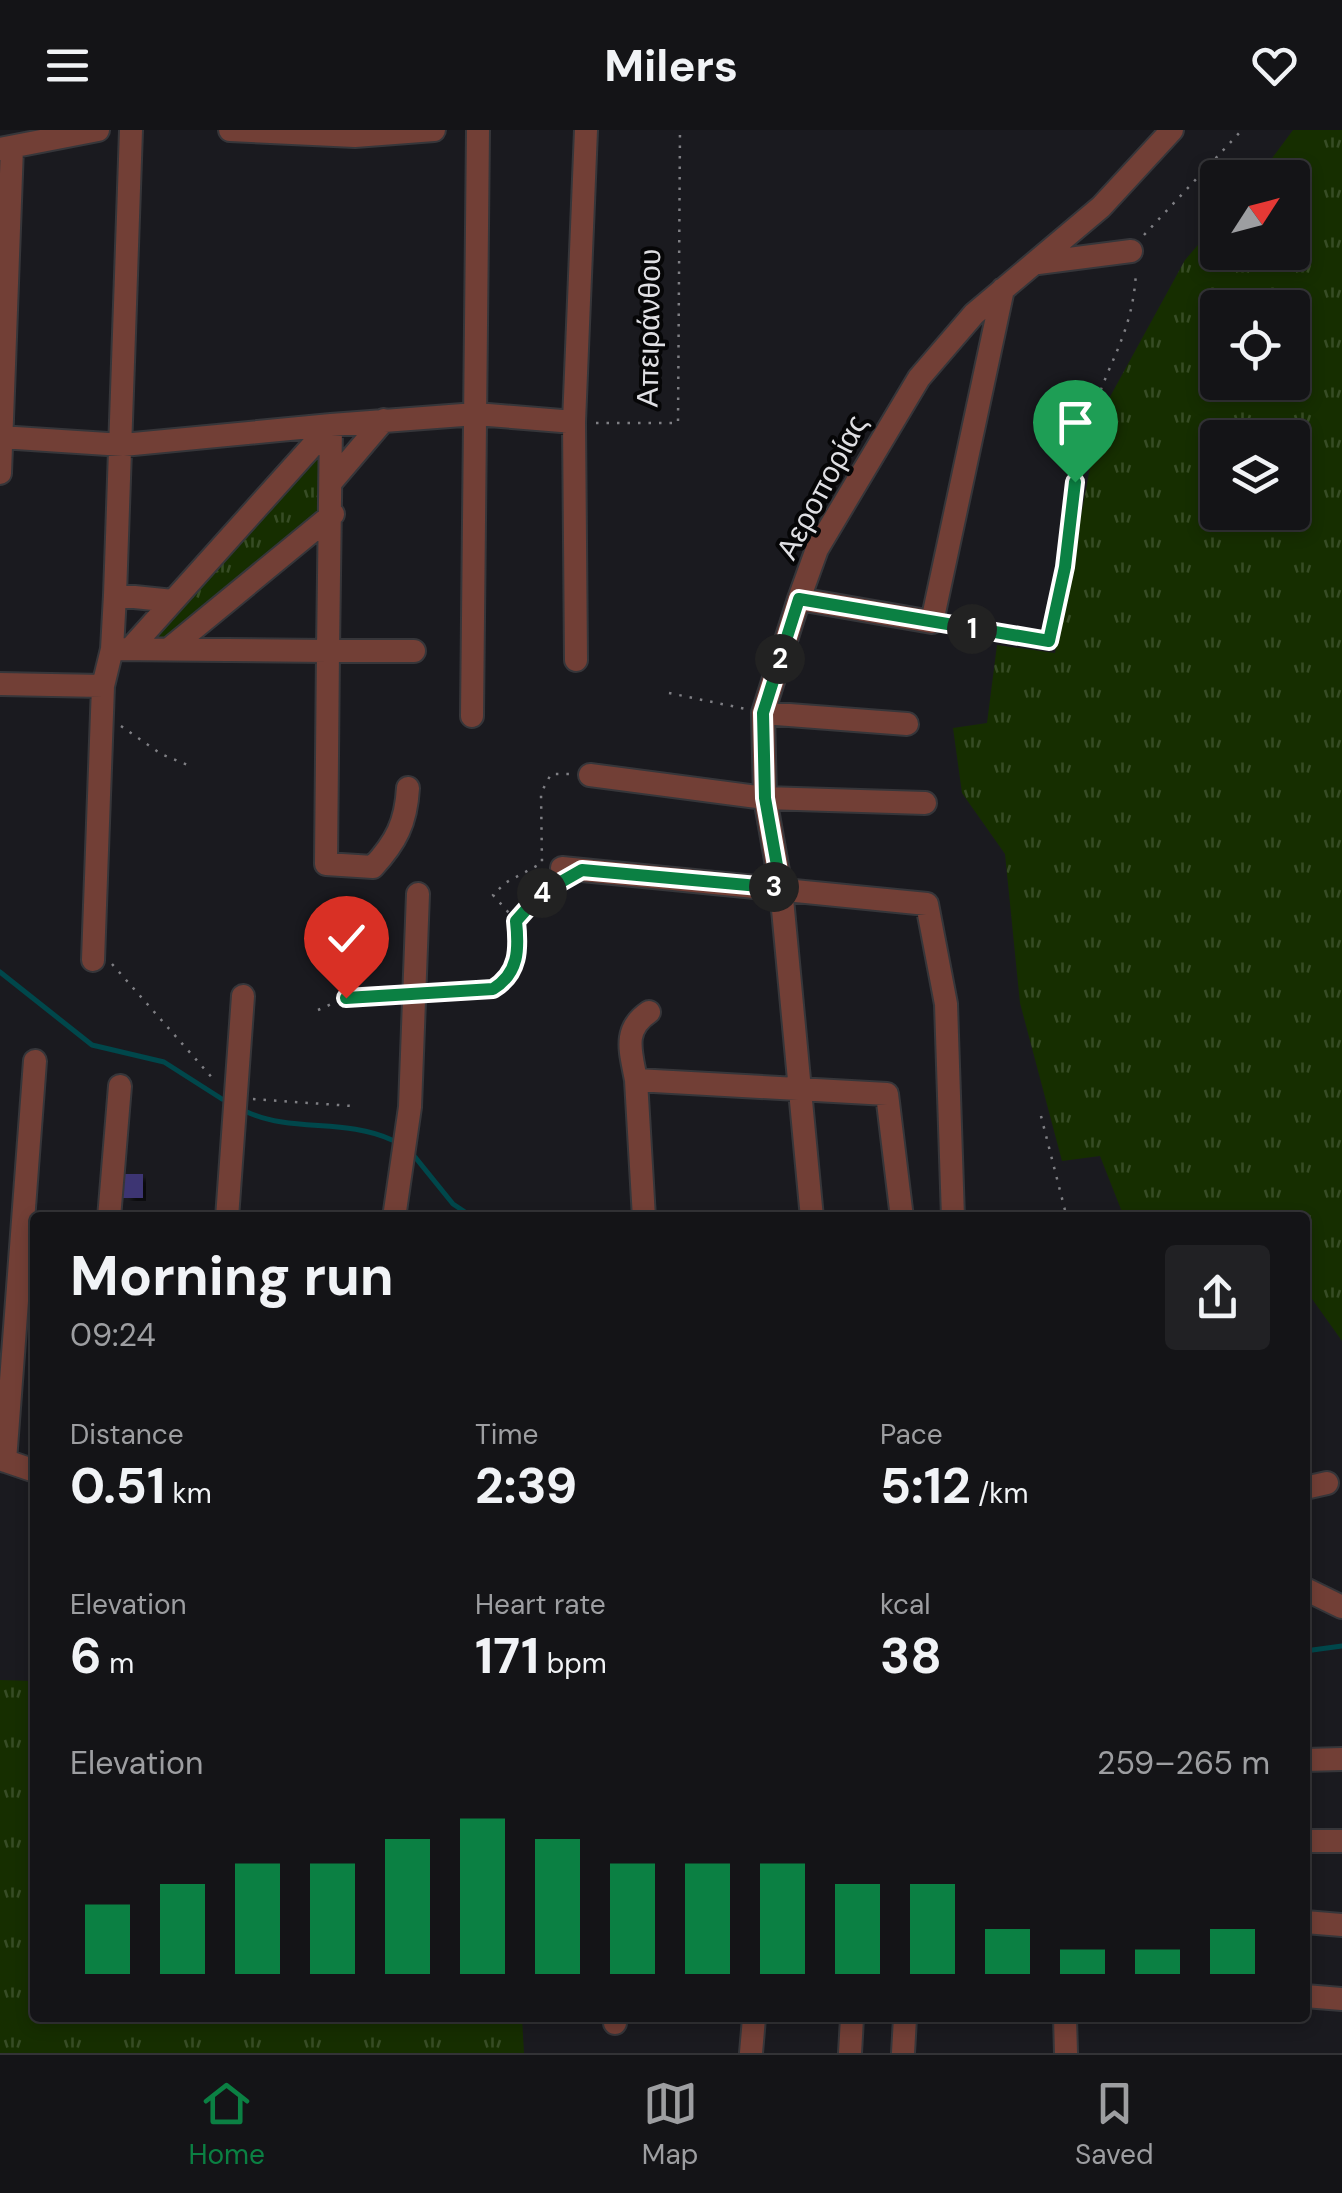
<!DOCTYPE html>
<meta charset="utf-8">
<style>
body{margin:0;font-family:"DM Sans",sans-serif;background:#212124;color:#f1f3f6;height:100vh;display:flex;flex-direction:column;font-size:38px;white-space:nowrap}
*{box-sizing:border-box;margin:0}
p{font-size:32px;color:#9d9ea1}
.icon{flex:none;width:55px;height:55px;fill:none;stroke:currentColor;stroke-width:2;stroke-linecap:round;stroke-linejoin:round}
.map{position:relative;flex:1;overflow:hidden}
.side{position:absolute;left:30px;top:1082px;width:1280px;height:810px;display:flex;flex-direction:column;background:#141417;border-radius:10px;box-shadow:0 5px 15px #0003,0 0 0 2px #333336}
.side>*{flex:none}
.needle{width:65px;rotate:54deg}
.tools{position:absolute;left:1200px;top:30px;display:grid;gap:20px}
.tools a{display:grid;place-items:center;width:110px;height:110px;border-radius:10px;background:#141417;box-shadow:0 5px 15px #0003,0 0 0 2px #333336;font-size:50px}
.pin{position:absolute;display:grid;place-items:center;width:85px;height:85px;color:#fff;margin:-102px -42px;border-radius:50% 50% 50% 0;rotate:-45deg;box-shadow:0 0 10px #0007}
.pin .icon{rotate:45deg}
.km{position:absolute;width:50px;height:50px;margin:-25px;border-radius:50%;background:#222;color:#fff;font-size:28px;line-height:50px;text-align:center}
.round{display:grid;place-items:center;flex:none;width:105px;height:105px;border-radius:10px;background:#212124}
.overview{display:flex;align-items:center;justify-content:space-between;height:170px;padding:0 40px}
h1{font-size:55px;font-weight:700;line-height:75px}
.metrics{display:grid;grid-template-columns:repeat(3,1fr);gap:15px;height:170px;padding:10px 40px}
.metrics div{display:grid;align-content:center}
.metrics b{font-size:50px;font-weight:700}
.metrics small{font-size:28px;font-weight:400}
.metrics p{font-size:28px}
.chart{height:280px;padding:20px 40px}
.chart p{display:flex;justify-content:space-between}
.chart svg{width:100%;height:180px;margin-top:10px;stroke:#0b8043;stroke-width:6}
header{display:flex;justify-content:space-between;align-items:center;height:130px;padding:0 40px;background:#141417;font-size:45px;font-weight:700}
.dock{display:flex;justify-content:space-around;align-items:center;height:140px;border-top:2px solid #333336;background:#141417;font-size:28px;color:#9d9ea1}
.dock a{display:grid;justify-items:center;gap:5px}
.dock .selected{color:#0b8043}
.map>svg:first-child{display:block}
.grass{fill:url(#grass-tufts);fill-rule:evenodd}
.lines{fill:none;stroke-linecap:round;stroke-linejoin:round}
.stream{stroke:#00474b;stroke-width:5}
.building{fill:#3c3473;filter:url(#shadow)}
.minor-casing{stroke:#36363a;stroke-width:26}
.path{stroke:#7f7f84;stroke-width:2.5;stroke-dasharray:2.5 8;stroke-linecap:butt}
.minor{stroke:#723f36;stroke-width:22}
.route-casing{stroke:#fff;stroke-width:20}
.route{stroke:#0b8043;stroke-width:12}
.labels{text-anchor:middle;stroke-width:8;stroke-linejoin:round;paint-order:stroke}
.street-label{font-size:30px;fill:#dfdfe3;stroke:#060607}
</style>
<header><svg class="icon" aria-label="menu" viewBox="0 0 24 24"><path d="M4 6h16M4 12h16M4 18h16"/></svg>Milers<svg class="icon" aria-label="heart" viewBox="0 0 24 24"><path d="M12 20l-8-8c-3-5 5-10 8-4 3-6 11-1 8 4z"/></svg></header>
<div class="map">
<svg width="1342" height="1923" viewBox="0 0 1342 1923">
<defs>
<pattern id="grass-tufts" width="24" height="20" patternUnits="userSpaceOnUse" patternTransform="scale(2.5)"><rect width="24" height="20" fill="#162e00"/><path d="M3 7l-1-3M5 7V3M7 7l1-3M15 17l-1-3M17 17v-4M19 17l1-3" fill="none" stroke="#374c25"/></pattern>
<filter id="shadow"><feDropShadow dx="10" dy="5.5" stdDeviation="2.5" flood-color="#0009"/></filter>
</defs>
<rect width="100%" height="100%" fill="#1a1a1f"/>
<path class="grass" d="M1293,0H1342V1211L1305,1159V1088L1124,1087L1100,1026L1062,1031L1020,873L1005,724L962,663L953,598L987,593L997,515L1055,523L1100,285L1185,130L1217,93L1218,122H1292V48L1258,47ZM1218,178H1292V252H1218ZM1218,308H1292V382H1218Z
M326,310V380L167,512H146Z
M0,1550L35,1551V1888H522L524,1923H0Z"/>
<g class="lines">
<path class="stream" d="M0,842L92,915L164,932L222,969
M247,982C293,1003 345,988 392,1010
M415,1027L453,1074L474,1088
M1305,1521L1342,1516"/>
</g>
<path class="building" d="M123,1044H143V1068H122Z"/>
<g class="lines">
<g class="minor-casing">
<path id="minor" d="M230,0L355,6L434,0
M0,19L98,0
M1038,133L1131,121
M0,307L123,315L331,295L328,521L112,519
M0,343L12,17
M333,350L384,290
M115,465L173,471
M799,469L932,492L1003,159
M130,519L331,295L476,284L574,292
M169,519L333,384
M576,530L574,292L586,0
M0,554L103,556L112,519L115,465L131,0
M763,583L907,594
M472,586L478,0
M590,645L765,668L925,673
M408,658C406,693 396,712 373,737L326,734L328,521H414
M562,738L927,774L946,874L953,1088
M93,830L103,556
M636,950C631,922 622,900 649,882
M109,1088L120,956
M227,1088L243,866
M394,1088L410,977L418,764
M644,1088L636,950L887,964L902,1088
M812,1088L781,758L765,668L763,583L799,469L817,419L919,248L974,184L1101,77L1172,0
M0,1329L35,1341
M5,1331L35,931
M1305,1358L1327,1353
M1305,1459L1342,1477
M1305,1630L1342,1629
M1305,1711H1342
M1305,1792L1342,1795
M1305,1866L1342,1869
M1065,1888L1066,1923
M615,1893V1888
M751,1923L754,1888
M850,1923L852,1888
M903,1923L905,1888"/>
</g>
<path class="path" d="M1144,105L1242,0
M596,293H678L680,0
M950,495L1049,511C1066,435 1068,355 1093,282C1110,228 1133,202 1136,142
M669,563L746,579
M121,596L161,624L190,636
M517,790L554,754
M112,834L215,951
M436,865L474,863L507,851L516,834V791L493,765L505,753L542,733L541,663L551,644H571
M318,880L345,868H394
M253,969L352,976
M1041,986L1067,1088"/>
<use href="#minor" class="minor"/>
</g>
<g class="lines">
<g class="route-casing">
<path id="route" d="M346,868L493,859C519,843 519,819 516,791L540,764L582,740L781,758L765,668L763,583L799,469L1049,511L1065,437L1075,352"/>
</g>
<use href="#route" class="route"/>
</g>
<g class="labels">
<g class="street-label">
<text transform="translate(649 198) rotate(-89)" y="10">Απειράνθου</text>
<text transform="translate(822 357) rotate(-62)" y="10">Αεροπορίας</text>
</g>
</g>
</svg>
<div class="tools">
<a><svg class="needle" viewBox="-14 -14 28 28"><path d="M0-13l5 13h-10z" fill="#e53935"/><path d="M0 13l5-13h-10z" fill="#9d9ea1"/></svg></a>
<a><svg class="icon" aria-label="locate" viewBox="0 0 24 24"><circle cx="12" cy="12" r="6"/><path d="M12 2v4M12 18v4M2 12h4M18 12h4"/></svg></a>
<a><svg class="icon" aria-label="layers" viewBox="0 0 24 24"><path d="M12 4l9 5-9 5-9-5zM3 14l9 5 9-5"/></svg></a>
</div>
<div class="pin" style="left:1075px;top:352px;background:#1e9e55"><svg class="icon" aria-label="arrive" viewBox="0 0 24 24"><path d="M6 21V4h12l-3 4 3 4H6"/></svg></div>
<div class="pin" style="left:346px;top:868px;background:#d93025"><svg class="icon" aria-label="check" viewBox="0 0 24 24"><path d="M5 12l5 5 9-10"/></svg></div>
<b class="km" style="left:972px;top:499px">1</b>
<b class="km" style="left:780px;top:529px">2</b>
<b class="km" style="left:774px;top:757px">3</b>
<b class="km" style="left:542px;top:763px">4</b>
<section class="side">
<div class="overview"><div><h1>Morning run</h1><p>09:24</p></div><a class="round"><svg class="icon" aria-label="share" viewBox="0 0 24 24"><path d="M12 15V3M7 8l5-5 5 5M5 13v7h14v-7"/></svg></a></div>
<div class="metrics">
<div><p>Distance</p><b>0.51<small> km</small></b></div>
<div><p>Time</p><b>2:39</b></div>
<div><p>Pace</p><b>5:12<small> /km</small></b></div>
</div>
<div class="metrics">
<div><p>Elevation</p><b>6<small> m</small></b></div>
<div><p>Heart rate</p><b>171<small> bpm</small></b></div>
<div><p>kcal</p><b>38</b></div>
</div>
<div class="chart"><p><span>Elevation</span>259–265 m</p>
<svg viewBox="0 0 160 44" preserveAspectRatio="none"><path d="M5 44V27M15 44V22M25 44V17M35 44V17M45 44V11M55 44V6M65 44V11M75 44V17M85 44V17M95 44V17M105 44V22M115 44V22M125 44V33M135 44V38M145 44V38M155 44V33"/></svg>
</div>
</section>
</div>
<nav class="dock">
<a class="selected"><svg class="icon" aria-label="home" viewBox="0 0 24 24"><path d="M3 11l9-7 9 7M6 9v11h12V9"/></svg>Home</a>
<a><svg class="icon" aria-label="map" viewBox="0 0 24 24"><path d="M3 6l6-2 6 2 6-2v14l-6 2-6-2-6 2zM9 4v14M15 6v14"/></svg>Map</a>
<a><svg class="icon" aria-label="saved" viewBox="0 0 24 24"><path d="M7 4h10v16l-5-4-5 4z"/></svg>Saved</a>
</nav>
